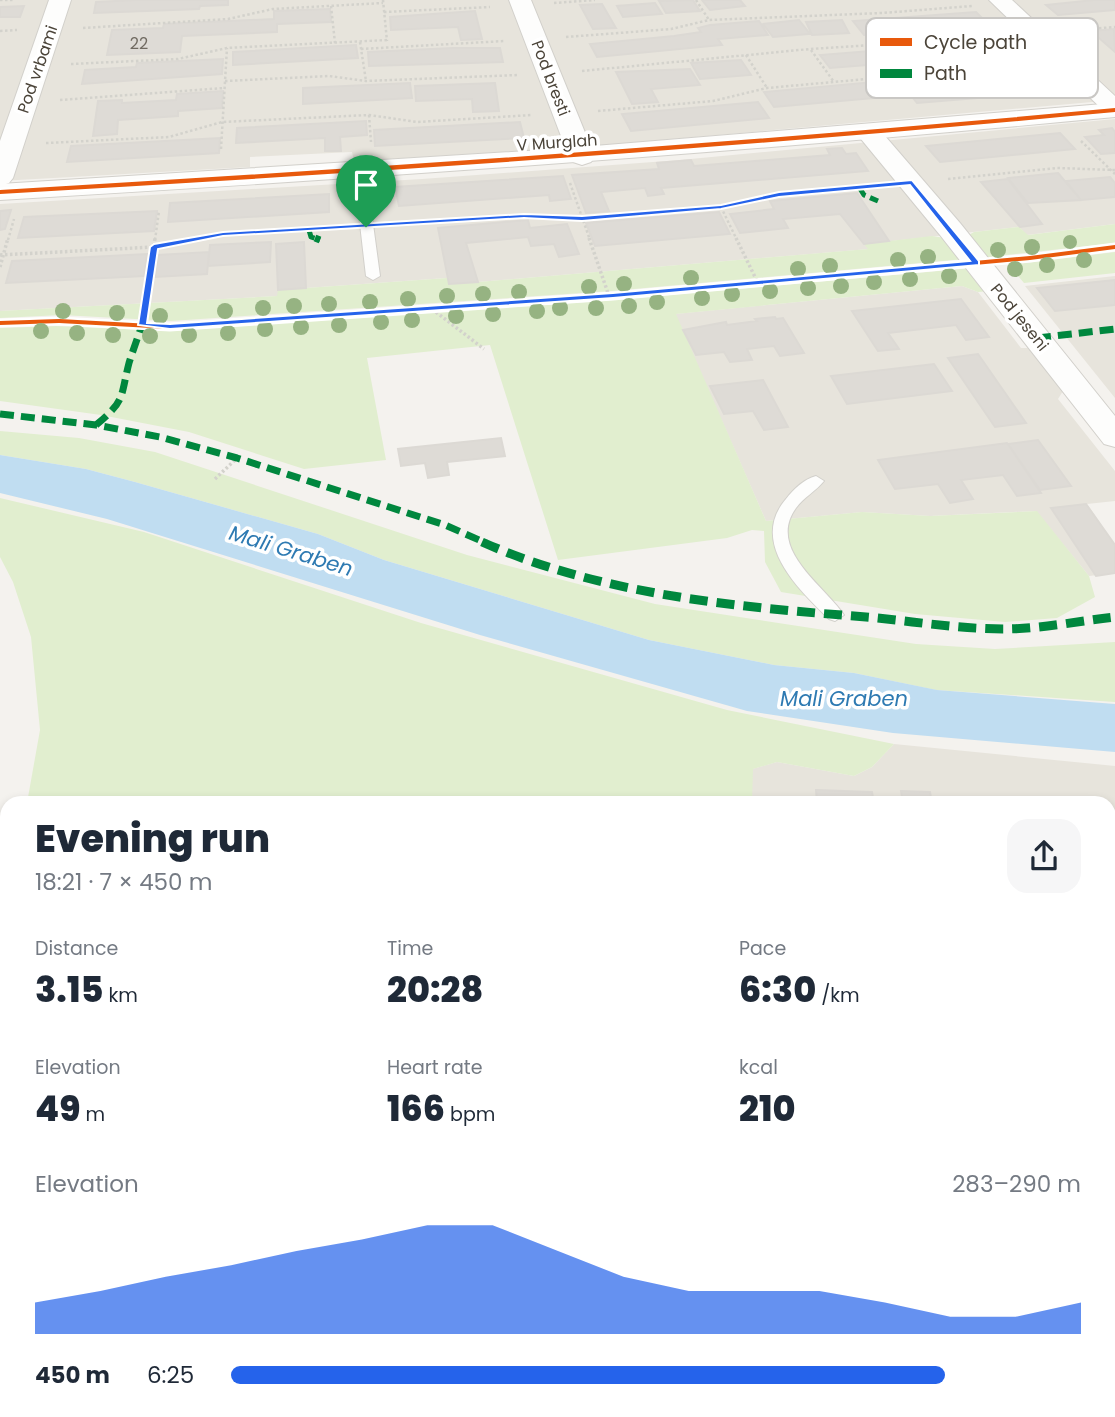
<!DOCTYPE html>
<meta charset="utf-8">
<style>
body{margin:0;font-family:Poppins,sans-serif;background:#f6f6f7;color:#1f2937;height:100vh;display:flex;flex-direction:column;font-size:26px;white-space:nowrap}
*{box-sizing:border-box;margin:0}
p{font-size:23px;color:#747a83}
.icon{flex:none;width:38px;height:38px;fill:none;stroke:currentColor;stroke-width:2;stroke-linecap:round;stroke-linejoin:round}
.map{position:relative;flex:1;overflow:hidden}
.drawer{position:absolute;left:0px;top:796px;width:1116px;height:621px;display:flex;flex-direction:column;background:#fff;border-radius:21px 21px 0 0;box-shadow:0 4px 10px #0003}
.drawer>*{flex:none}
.pin{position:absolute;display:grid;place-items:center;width:60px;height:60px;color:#fff;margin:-72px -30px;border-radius:50% 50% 50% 0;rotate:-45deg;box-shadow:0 0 7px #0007}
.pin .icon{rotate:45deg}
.round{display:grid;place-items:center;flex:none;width:74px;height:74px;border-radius:21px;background:#f6f6f7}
.summary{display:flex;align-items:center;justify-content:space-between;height:119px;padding:0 35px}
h1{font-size:38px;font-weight:800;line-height:52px}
.metrics{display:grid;grid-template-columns:repeat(3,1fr);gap:10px;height:119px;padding:7px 35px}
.metrics div{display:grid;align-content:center}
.metrics b{font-size:35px;font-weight:800}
.metrics small{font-size:19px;font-weight:400}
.metrics p{font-size:19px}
.chart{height:196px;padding:14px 35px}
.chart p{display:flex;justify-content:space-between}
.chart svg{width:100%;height:126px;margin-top:7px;fill:#2563eb;opacity:.7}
ul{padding:0 35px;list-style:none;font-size:23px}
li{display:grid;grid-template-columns:112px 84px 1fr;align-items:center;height:52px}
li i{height:18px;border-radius:9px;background:#2563eb}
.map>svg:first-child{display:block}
.residential{fill:#e7e4dc}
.green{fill:#e1eecf}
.water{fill:#c0ddf1}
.building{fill:#dedbd6;stroke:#dcd9d4;stroke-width:2}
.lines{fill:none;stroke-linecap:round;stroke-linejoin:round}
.service-casing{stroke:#d2d0cb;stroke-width:2}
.minor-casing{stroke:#d2d0cb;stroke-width:2}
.tertiary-casing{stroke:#d2d0cb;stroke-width:2}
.path-far1{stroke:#d3d2cc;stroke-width:2.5;stroke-dasharray:2.5 2.5;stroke-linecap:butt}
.path{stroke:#d3d2cc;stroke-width:3.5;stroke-dasharray:2.5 2.5;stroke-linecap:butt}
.service{fill:#fdfdfc;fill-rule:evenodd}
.minor{fill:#fdfdfc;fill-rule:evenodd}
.tertiary{fill:#fdfdfc;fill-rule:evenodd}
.quiet-far2{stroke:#00873e;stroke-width:5;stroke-dasharray:11 5;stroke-linecap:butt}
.quiet-far1{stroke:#00873e;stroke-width:7;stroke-dasharray:14 7;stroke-linecap:butt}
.quiet{stroke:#00873e;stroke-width:9;stroke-dasharray:18 9;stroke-linecap:butt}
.cycleway-casing{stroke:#fff;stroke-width:5}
.cycleway{fill:#e8590c;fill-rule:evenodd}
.tree{fill:#96b382}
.route{fill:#2563eb;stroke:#fff;stroke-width:2;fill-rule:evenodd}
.labels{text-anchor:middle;stroke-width:7;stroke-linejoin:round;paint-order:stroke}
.number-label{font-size:16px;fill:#706a61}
.far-street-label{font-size:16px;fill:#4b4439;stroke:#fff}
.water-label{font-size:21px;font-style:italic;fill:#2e7ab2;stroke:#fff}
.key{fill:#fff;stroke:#c9c7c4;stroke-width:2}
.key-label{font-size:19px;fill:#4b4439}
</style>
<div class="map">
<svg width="1115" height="1417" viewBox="0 0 1115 1417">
<rect width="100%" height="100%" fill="#f4f2ee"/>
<path class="residential" d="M0,0H1115V100L570,148L354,161L352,152L250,157V167L0,181Z
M1115,119V224L1027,235L1019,227L865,244L869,249L478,282L449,284L446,278L278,290V296L0,311V204L422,179L680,160Z
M1115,276V398L1025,286Z
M962,286L978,292L1021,348H1031L1063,391L1058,399L1115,471V501L1087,504L1115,545V573L1089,576L1036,511L930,516L862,512L766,521L675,314Z
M894,744L1115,766V1417H774V1411L1110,1410V803H752V769L777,762L854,776L872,767Z"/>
<path class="green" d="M1115,224V243L980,258L967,236L974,232L1019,227L1028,235Z
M932,236L945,238L965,259L612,291L171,321L62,315L0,318V311L277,296L278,290L447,278L450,284L478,282L868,249L864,244Z
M1115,252V273L1024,283L1009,265Z
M972,268L990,291L978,292L962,286L676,314L766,521L862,512L930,516L1037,511L1089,576L1095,597L1057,618L1005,622L915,614L781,592L765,562L764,531L752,530L727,538L558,560L490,345L367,358L386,460L304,469L189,432L101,415L0,401V328L56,326L169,331L614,300Z
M0,431L79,438L155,452L467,555L655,604L916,644L995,649L1115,642V702L936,690L854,673L774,665L649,640L384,560L318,534L135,482L86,469L0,455Z
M0,498L144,532L421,623L727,710L894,744L872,767L854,776L777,762L753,769L752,803H27L40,730L31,637L13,582L0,557Z
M7,919V1410H774V1417H0V959Z"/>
<path class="water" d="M0,455L86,469L135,482L318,534L384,560L649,640L774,665L854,673L937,690L1115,704V752L893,733L747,711L480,635L107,519L0,493Z"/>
<path class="building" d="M135,0H228V5L200,6L199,9L94,13L96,2Z
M693,0L700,11L666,13L659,1Z
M702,0H740L745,6L710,10Z
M1094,0H1115V10L1058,15L1046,5Z
M655,3L662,14L623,17L617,6Z
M602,4L616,28L593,29L580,5Z
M24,6L20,17H0V7Z
M330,9L331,22L277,24V32L182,36L180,52L107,55L112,30L163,28L164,24L274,19V11Z
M475,11L482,39L461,40L458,27L391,30L390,17Z
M976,12L989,25L864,35L853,21Z
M799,20L810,34L773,37L763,24Z
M842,20L849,33L812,35L806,22Z
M759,21L768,35L718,39L722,45L597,57L590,44L674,36L701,32L698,28L710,25Z
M1114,29L1115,52L1091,31Z
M356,45L358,58L233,65V52Z
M453,48H500L503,62L369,66L368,52Z
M908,48L919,61L830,68L820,55Z
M223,59L222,74L82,84L85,70L136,67L137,63Z
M741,60L751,75L700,79L691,63Z
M690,69L700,85L651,89L658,102L632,104L616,72Z
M1038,78L1051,92L917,103L906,89Z
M885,81L897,96L774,107L764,92Z
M410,83L412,98L303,104V88Z
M495,83L499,111L473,112L472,99L416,101L415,86Z
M223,91L222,108L178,111V116L118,120L117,134L93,136L98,101L122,100V103L176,100L177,94Z
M758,102L769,118L631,131L622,114Z
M366,121L367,135L340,137L341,151H325V138L236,143L237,128Z
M520,122L524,138L375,146L374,130Z
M1112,128L1115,132V153L1101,154L1085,137L1104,135L1099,130Z
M1060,133L1075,149L940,162L926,146Z
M220,138L219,153L67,162L71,146Z
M842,148L846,154L856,153L868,171L661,188L664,194L648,196L645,188L601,192L609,211L586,213L572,175L659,169L657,163L691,160L694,166L830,155L827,149Z
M1058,173L1081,200L1028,203L1008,178Z
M563,176L571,199L550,201L549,195L399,206L395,187Z
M1110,177L1115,183V197L1081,200L1066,181Z
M1008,179L1042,224L1020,227L981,182Z
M857,193L889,241L864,244L840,214L783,219L788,228L740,233L730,214L774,209L770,201Z
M329,194V212L168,222L170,203Z
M11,210L5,229L0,230V211Z
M157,211L154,231L18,238L24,217Z
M719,212L730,234L595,246L586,223Z
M528,220L530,228L567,224L579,254L559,257L554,244L531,246L528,237L466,243L478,282L449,284L438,228Z
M271,242L270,262L208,266L210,245Z
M304,242L306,288L278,290L276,244Z
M209,252L207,274L155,277L158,255Z
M147,254L144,276L6,283L12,261Z
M1115,280V305L1055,311L1037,288Z
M961,299L989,337L966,340L956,325L888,333L899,349L878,351L852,311Z
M775,317L776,319L783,318L804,353L780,356L774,346L747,349L752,360L730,362L724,352L696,355L683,330L726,322L727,325L757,321L755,319Z
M978,354L1026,423L995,427L948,358Z
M934,364L952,391L847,404L831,376Z
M763,380L788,427L764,430L753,411L724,414L710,386Z
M501,438L505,456L447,462L449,475L428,478L425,463L401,466L398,449Z
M1038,440L1071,486L1040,490L1008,444Z
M1007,443L1041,493L1017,496L1003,475L961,480L973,499L950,503L938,484L895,489L878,460Z
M1086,504L1115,545V573L1096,576L1051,508Z
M816,790L872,792L874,803H817Z
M901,791L930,792L932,803H903Z
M1110,909H1115V988H1110Z
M1110,1021H1115V1089H1110Z
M831,1410H989L990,1417H831Z"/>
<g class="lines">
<g class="service-casing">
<path id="service" d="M360,168L366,172L380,276L373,280L366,276L354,172Z
M816,476L824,481C816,491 804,497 796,508C766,549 825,586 844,615L835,621L829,619C798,589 749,542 786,499C793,490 804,479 816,476Z"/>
</g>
<g class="minor-casing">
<path id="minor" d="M49,0H71L13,178L9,183L0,186V141Z
M509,0H531L595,157L591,162L582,165L573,162L569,157Z
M989,0H1012L1115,96V116L1107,114Z
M870,127L879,129L960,223L1115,416V447L1104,444L940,235L861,139L858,134L861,129Z"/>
</g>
<g class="tertiary-casing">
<path id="tertiary" d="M1115,103V117C744,152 372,178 0,200V184L558,149Z"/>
</g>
<path class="path-far1" d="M0,0H15
M383,0L387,41
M696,0L709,20
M554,3L595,0
M331,6L335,43
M384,12L490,7
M83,28L228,19L273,9L383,3
M1074,30L1115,27
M0,31L17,30
M566,37L671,29L709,20L882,13L972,6
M360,42L366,81
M361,49L505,41
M811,50L834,82
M746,55L767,88
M71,64L178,59L227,48L387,40
M582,71L810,49L999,37
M225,81L329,76L366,81L518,75
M60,100L224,88
M598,111L713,101L767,88L889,77L939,82L1034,73
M369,115L371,142
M1081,141L1115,174
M46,143L169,137L222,122L369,115L417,122L532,115
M221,149L227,48
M948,179L1057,168L1115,170
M570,183L590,240
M721,207L737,240
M391,225L524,216L582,218L721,207L779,194L873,186
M8,240L14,219
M155,240L159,211
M191,240L223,234L341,228"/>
<path class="path" d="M589,238L609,296
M736,238L758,283
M0,255L154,247L201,238
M1016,259L1115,247
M0,267L8,238
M432,309L484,349
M0,323L59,321L170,327L613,296L938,266
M142,325L155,238
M215,479L237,458"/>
<use href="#service" class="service"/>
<use href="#minor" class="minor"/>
<use href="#tertiary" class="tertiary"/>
<path class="quiet-far2" d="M859,187L864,195L878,201
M309,230L311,237L320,240"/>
<path class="quiet-far1" d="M315,238L320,240
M1037,338L1115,329
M0,414L96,425L160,437L237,458L445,525L486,543
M96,425C126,400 120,398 129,363C133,350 138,337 142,325"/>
<path class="quiet" d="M482,542C602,595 737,607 866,617C912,621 958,629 1004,629C1040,629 1079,621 1115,617"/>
<g class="cycleway-casing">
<path id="cycleway" d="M1115,108V112C744,147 372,173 0,194V190C372,168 744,143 1115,108Z
M1115,245V249L1030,260L613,298L170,329L59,323L0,325V321L59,319L170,325L613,294L1030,256Z"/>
</g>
<use href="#cycleway" class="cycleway"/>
</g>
<g class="tree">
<circle cx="1070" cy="242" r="7"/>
<circle cx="1032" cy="247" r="8"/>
<circle cx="998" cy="250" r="8"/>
<circle cx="928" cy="257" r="8"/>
<circle cx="898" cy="260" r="8"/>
<circle cx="1084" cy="260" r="8"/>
<circle cx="1047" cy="265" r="8"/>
<circle cx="830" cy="266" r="8"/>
<circle cx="798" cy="269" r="8"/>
<circle cx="1015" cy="269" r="8"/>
<circle cx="949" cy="276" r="8"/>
<circle cx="691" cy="278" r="8"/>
<circle cx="910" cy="279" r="8"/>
<circle cx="874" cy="282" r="8"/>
<circle cx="624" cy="284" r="8"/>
<circle cx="841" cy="286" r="8"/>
<circle cx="589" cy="287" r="8"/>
<circle cx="808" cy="288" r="8"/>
<circle cx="770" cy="291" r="8"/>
<circle cx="519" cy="292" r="8"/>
<circle cx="483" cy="294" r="8"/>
<circle cx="732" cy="294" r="8"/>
<circle cx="447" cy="296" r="8"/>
<circle cx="702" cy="298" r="8"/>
<circle cx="408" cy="299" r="8"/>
<circle cx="370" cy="302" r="8"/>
<circle cx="657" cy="302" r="8"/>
<circle cx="329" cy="304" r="8"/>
<circle cx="294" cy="306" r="8"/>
<circle cx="629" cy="306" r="8"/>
<circle cx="263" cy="308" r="8"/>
<circle cx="560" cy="308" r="8"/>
<circle cx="596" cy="308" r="8"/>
<circle cx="63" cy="311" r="8"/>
<circle cx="225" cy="311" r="8"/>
<circle cx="537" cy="311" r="8"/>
<circle cx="117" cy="313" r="8"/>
<circle cx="493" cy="314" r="8"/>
<circle cx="160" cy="316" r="8"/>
<circle cx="456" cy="316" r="8"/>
<circle cx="412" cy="320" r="8"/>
<circle cx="381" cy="322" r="8"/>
<circle cx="339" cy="325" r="8"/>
<circle cx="301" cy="327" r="8"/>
<circle cx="265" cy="329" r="8"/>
<circle cx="41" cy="331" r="8"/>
<circle cx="77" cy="333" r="8"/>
<circle cx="228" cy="333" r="8"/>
<circle cx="113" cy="335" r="8"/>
<circle cx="189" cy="335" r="8"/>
<circle cx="150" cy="336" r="8"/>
</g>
<path class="route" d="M912,180L979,261V265L613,298L170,329L138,325L150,247L154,244L223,232L524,214L582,216L721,205L779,192ZM910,185L970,261L613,293L170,324L147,323L158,249L223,236L524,218L582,221L721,209L779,197Z"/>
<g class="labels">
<g class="number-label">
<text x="139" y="49">22</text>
</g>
<g class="far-street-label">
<text transform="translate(37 69) rotate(-71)" y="6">Pod vrbami</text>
<text transform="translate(551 78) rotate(69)" y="6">Pod bresti</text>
<text transform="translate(557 142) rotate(-4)" y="6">V Murglah</text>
<text transform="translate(1020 317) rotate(51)" y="6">Pod jeseni</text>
</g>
<g class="water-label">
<text transform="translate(291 551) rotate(17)" y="7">Mali Graben</text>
<text x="844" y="706">Mali Graben</text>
</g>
</g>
<rect x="866" y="18" width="232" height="80" rx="10" class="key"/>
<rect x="880" y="38" width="32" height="8" fill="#e8590c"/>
<rect x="880" y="69" width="32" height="9" fill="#00873e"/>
<g class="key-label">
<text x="924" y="49">Cycle path</text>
<text x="924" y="80">Path</text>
</g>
</svg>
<div class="pin" style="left:366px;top:227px;background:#1e9e55"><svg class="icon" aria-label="arrive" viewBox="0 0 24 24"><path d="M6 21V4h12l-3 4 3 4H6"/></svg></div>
<section class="drawer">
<div class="summary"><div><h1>Evening run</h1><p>18:21 · 7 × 450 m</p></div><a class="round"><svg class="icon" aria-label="share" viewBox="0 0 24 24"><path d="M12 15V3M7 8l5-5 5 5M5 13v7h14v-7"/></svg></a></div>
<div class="metrics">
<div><p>Distance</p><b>3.15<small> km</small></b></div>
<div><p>Time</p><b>20:28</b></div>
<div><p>Pace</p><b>6:30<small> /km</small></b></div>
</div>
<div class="metrics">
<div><p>Elevation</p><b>49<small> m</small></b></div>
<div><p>Heart rate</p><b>166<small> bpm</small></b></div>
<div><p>kcal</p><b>210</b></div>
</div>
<div class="chart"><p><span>Elevation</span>283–290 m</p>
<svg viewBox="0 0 160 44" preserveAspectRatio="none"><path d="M0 44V33L10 29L20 24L30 20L40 15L50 11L60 6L70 6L80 15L90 24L100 29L110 29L120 29L130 33L140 38L150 38L160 33V44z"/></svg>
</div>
<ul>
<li><b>450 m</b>6:25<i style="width:84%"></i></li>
</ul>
</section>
</div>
